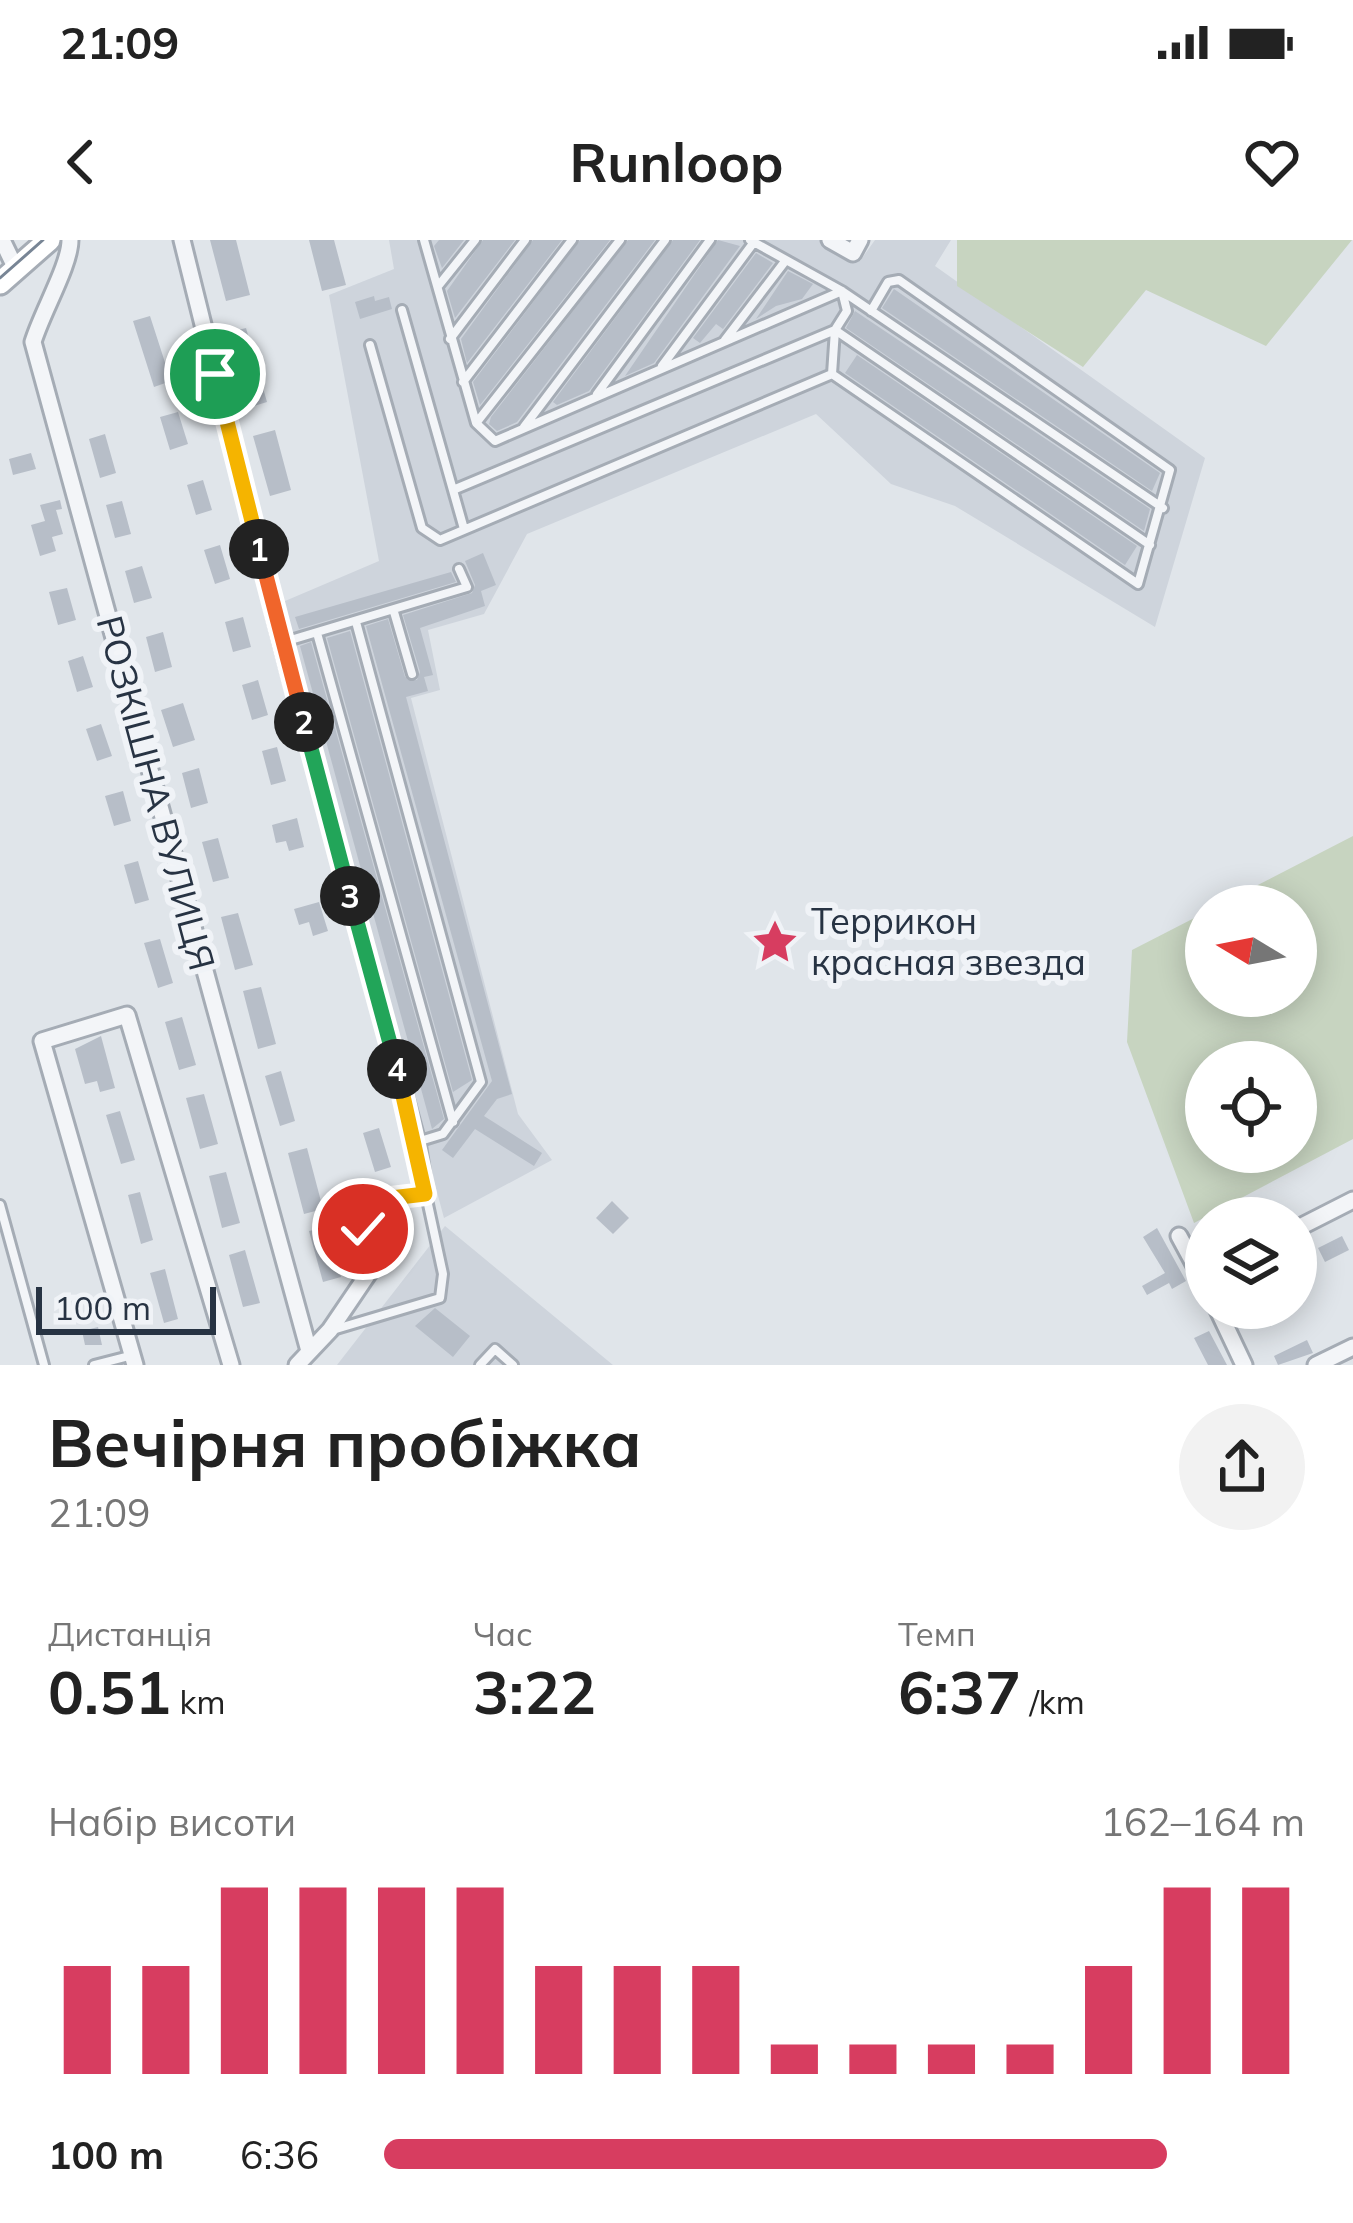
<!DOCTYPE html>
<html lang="uk">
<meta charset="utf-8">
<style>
body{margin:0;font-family:Mulish,sans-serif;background:#f2f2f2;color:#222;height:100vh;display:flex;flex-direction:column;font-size:45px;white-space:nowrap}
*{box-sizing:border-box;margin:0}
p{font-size:39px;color:#767676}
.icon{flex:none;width:66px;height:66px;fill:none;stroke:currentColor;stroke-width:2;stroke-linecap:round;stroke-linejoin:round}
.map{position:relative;height:1125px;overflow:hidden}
.details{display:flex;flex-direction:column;background:#fff;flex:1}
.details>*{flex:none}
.needle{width:78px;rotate:280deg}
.tools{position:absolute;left:1185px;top:645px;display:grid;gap:24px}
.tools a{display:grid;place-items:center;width:132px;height:132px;border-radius:50%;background:#fff;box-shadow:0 6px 30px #0003;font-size:60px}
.scale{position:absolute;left:36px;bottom:30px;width:180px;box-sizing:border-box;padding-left:12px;border:6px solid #273343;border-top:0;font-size:33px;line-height:42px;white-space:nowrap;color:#273343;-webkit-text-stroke:9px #f0f3f7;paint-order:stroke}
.pin{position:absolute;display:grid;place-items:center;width:102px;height:102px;color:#fff;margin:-51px;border:6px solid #fff;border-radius:50%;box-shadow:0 3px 12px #0007}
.km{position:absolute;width:60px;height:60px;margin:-30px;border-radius:50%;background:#222;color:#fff;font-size:33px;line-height:60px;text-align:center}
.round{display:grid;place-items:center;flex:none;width:126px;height:126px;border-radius:63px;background:#f2f2f2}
.headline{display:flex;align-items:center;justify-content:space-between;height:204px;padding:0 48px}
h1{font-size:66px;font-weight:700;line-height:90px}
.stats{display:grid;grid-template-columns:repeat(3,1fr);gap:18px;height:204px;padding:12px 48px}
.stats div{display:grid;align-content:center}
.stats b{font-size:60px;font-weight:700}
.stats small{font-size:33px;font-weight:400}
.stats p{font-size:33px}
.chart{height:336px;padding:24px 48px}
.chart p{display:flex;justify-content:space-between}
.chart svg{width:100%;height:216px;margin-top:12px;stroke:#d73d60;stroke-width:6}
ul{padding:0 48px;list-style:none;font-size:39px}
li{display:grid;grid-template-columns:192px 144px 1fr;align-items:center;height:90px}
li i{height:30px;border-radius:15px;background:#d73d60}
.status{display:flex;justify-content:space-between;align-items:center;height:84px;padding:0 60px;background:#fff;direction:ltr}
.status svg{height:33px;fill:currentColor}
header{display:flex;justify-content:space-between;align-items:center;height:156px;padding:0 48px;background:#fff;font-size:54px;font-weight:700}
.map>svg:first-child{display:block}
.built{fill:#ced4dc}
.green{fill:#c7d4c0;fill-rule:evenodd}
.building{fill:#b7bec8}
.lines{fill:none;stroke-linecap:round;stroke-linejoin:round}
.lane-casing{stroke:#a5acb5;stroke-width:14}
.street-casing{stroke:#a5acb5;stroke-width:21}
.secondary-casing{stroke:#a5acb5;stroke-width:27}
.lane{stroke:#f3f5f8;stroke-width:8}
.street{stroke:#f3f5f8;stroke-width:15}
.secondary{stroke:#fff;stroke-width:21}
.tram{stroke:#788595;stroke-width:3}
.split-1-casing{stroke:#fff;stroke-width:24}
.split-2-casing{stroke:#fff;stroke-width:24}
.split-3-casing{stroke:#fff;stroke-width:24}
.split-4-casing{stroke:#fff;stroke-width:24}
.split-5-casing{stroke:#fff;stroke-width:24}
.split-1{stroke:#f5b400;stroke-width:15}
.split-2{stroke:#f0652b;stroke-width:15}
.split-3{stroke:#22a559;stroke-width:15}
.split-4{stroke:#22a559;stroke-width:15}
.split-5{stroke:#f5b400;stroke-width:15}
.labels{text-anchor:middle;stroke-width:12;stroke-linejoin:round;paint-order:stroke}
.street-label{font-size:36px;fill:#273343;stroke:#f0f3f7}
.poi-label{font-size:36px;fill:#273343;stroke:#f0f3f7;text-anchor:start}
</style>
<div class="status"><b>21:09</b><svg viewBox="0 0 49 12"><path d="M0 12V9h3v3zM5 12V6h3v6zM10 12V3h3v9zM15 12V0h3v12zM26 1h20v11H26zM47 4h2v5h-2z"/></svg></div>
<header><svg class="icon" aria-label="back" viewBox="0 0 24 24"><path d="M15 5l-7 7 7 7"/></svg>Runloop<svg class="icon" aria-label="heart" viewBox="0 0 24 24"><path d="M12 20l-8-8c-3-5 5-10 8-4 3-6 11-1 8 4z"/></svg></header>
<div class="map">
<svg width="1353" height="1125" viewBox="0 0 1353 1125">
<rect width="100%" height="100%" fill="#e0e5ea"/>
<path class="built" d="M389,0H821L860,21L875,0H951L935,26L1205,218L1155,387L955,266L891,244L816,174L527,294L484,374L428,390L440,450L411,458L518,874L552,920L444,978L278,364L379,321L329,55L394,29Z
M445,986L613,1125H337Z"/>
<path class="green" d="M957,0H1352L1266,106L1146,50L1083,127L957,46Z
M1353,596V899L1194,983L1127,802L1132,710L1206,672V756H1296V666H1217ZM1206,822H1296V912H1206Z"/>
<path class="building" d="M210,0H236L250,55L226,61Z
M309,0H334L346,45L322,51Z
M439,0H464L442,28L434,6Z
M483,0H515L455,78L447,51Z
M533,0H562L467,123L461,99Z
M580,0H610L480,165L473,142Z
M628,0H655L517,182L497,191L489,184L491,177Z
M673,0H700L589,151L557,165L553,162Z
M718,0L740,6L654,123L625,136Z
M756,13L773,23L723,89L716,84L700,103L693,98Z
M788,31L813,44L802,59L776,66L756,79Z
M894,49L1160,233L1152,251L882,68Z
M374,56L375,61L389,57L392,69L360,79L355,62Z
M855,71L1150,269L1144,291L846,88Z
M150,76L171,141L154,147L133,81Z
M246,88L267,162L247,168L226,93Z
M857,115L1137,306L1125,325L845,133Z
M178,172L188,204L170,210L160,177Z
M275,190L291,250L270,256L253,196Z
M105,194L116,233L100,238L89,199Z
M31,213L36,229L13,235L9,219Z
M203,240L212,270L196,275L187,245Z
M60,260L62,269L56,270L63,294L52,297L56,311L40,316L31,285L45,281L40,265Z
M122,261L131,294L115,298L106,265Z
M220,305L230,339L215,344L204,310Z
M483,313L496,345L481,351L485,366L420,388L433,435L424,437L428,451L406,457L512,854L497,859L484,876L542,913L534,926L475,889L453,918L442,910L492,841L366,386L388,379L405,437L417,440L420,432L403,375L472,353L475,345L465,321Z
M142,326L152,358L134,363L125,331Z
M451,332L456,342L299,389L295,377Z
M67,348L76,380L58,385L49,352Z
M243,377L251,407L233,412L225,382Z
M350,391L472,840L453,852L327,398Z
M163,392L172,427L155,432L146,397Z
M311,402L444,879L432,889L300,406Z
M83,416L93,447L77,452L68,421Z
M258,440L268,475L252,480L242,445Z
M183,463L195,500L173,507L161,470Z
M101,484L112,516L97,521L86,489Z
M277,507L286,541L271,545L262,511Z
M199,528L208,563L191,568L182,533Z
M123,551L131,581L114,586L105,556Z
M297,578L304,607L289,611L286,601L276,603L272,585Z
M218,598L229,638L213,642L202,602Z
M138,621L149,660L135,664L124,625Z
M319,662L328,691L313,696L309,682L299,685L294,669Z
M238,673L253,725L235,730L221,677Z
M160,699L173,743L158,748L144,703Z
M261,747L276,804L258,809L243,751Z
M182,777L196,825L179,830L165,782Z
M101,796L115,848L100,852L97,841L85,844L75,809Z
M281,831L295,881L280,886L265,836Z
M204,854L218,904L200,909L186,858Z
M120,871L135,920L121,924L106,875Z
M379,888L391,927L375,932L363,893Z
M307,908L323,969L304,974L288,913Z
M226,932L240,983L222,988L209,936Z
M140,952L153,1000L141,1004L128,955Z
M612,961L629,978L613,994L596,978Z
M327,987L341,1037L323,1042L309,991Z
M1157,988L1186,1041L1172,1049L1169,1043L1147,1055L1142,1046L1165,1033L1143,997Z
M1342,996L1349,1010L1325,1022L1318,1008Z
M245,1010L260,1063L243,1067L229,1015Z
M165,1029L178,1079L164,1083L150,1033Z
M435,1068L470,1096L453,1117L415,1086Z
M98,1087L102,1105H85L82,1091Z
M1209,1091L1227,1125H1208L1194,1098Z
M1307,1100L1313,1113L1278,1125L1274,1116Z"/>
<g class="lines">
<g class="lane-casing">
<path id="lane" d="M424,0L476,183L495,201L842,51L847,71L835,90L453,250
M750,0L842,51L1163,268
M439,45L475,0
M402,70L464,289
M450,99L525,0
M725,100L786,20
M370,105L422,288L440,300L832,134L835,90L1150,305
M662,126L754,2
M832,134L1138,344L1170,230L899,40L888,42L871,71
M463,142L572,0
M597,154L710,0
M477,182L620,0
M524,187L665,0
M394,372L412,434
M356,382L481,842L443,894L417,902
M317,393L453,882
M284,402L467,347L459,329
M0,965L44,1125
M336,1089L440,1058L443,1034L426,955
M94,1125L133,1115
M480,1125L495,1109L513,1125"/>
</g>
<g class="street-casing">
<path id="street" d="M2,0L16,29
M70,0C70,25 42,72 33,102L309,1111
M182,0L282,403L417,902L425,954C368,960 361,976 370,1031L330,1090L297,1125
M830,0L853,13L860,0
M1296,989L1353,960
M1179,996L1206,1046
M1217,1068L1244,1125
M135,1125L42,801L127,775L231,1125
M1316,1125L1353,1107"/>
</g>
<g class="secondary-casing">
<path id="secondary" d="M0,43L49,0"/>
</g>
<use href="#lane" class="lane"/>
<use href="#street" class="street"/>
<use href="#secondary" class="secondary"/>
<path class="tram" d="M0,38L43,0"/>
</g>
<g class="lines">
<g class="split-1-casing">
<path id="split-1" d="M215,134L259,309"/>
</g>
<g class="split-2-casing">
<path id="split-2" d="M259,309L304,482"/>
</g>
<g class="split-3-casing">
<path id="split-3" d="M304,482L350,656"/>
</g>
<g class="split-4-casing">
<path id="split-4" d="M350,656L397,829"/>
</g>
<g class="split-5-casing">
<path id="split-5" d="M363,989L391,958L425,954L397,829"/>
</g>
<use href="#split-1" class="split-1"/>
<use href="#split-2" class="split-2"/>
<use href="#split-3" class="split-3"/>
<use href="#split-4" class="split-4"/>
<use href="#split-5" class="split-5"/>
</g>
<defs>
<g id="sight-bare" transform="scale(3.6)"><path d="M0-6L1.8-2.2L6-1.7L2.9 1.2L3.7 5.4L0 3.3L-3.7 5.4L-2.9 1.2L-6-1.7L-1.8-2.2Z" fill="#d73d60" stroke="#f0f3f7" stroke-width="2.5" paint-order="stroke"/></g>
</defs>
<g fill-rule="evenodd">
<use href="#sight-bare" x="775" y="702"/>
</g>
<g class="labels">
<g class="street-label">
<text transform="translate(156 553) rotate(75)" y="13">РОЗКІШНА ВУЛИЦЯ</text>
</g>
<g class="poi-label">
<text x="811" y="694">Террикон<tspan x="811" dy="41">красная звезда</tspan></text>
</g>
</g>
</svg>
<div class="tools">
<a><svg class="needle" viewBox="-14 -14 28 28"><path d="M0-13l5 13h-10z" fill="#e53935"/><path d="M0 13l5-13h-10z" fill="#767676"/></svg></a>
<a><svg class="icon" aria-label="locate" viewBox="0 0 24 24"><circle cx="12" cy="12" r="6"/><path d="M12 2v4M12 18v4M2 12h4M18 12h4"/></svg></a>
<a><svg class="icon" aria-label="layers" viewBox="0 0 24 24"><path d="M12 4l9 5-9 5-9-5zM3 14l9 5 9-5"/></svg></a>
</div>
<div class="scale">100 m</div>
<div class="pin" style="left:215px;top:134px;background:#1e9e55"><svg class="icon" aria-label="arrive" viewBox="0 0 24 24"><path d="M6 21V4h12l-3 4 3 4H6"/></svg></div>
<div class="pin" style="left:363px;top:989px;background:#d93025"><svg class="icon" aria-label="check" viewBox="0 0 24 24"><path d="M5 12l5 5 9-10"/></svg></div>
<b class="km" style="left:259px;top:309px">1</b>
<b class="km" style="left:304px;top:482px">2</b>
<b class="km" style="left:350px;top:656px">3</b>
<b class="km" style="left:397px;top:829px">4</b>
</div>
<section class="details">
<div class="headline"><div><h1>Вечірня пробіжка</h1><p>21:09</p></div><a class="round"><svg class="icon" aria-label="share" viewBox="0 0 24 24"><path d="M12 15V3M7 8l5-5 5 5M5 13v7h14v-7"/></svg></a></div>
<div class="stats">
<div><p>Дистанція</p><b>0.51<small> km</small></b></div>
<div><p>Час</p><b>3:22</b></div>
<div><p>Темп</p><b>6:37<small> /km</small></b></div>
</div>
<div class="chart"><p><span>Набір висоти</span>162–164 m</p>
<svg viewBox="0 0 160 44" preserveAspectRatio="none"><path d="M5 44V22M15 44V22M25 44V6M35 44V6M45 44V6M55 44V6M65 44V22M75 44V22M85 44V22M95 44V38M105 44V38M115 44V38M125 44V38M135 44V22M145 44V6M155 44V6"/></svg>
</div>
<ul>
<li><b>100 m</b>6:36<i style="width:85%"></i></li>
</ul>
</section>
